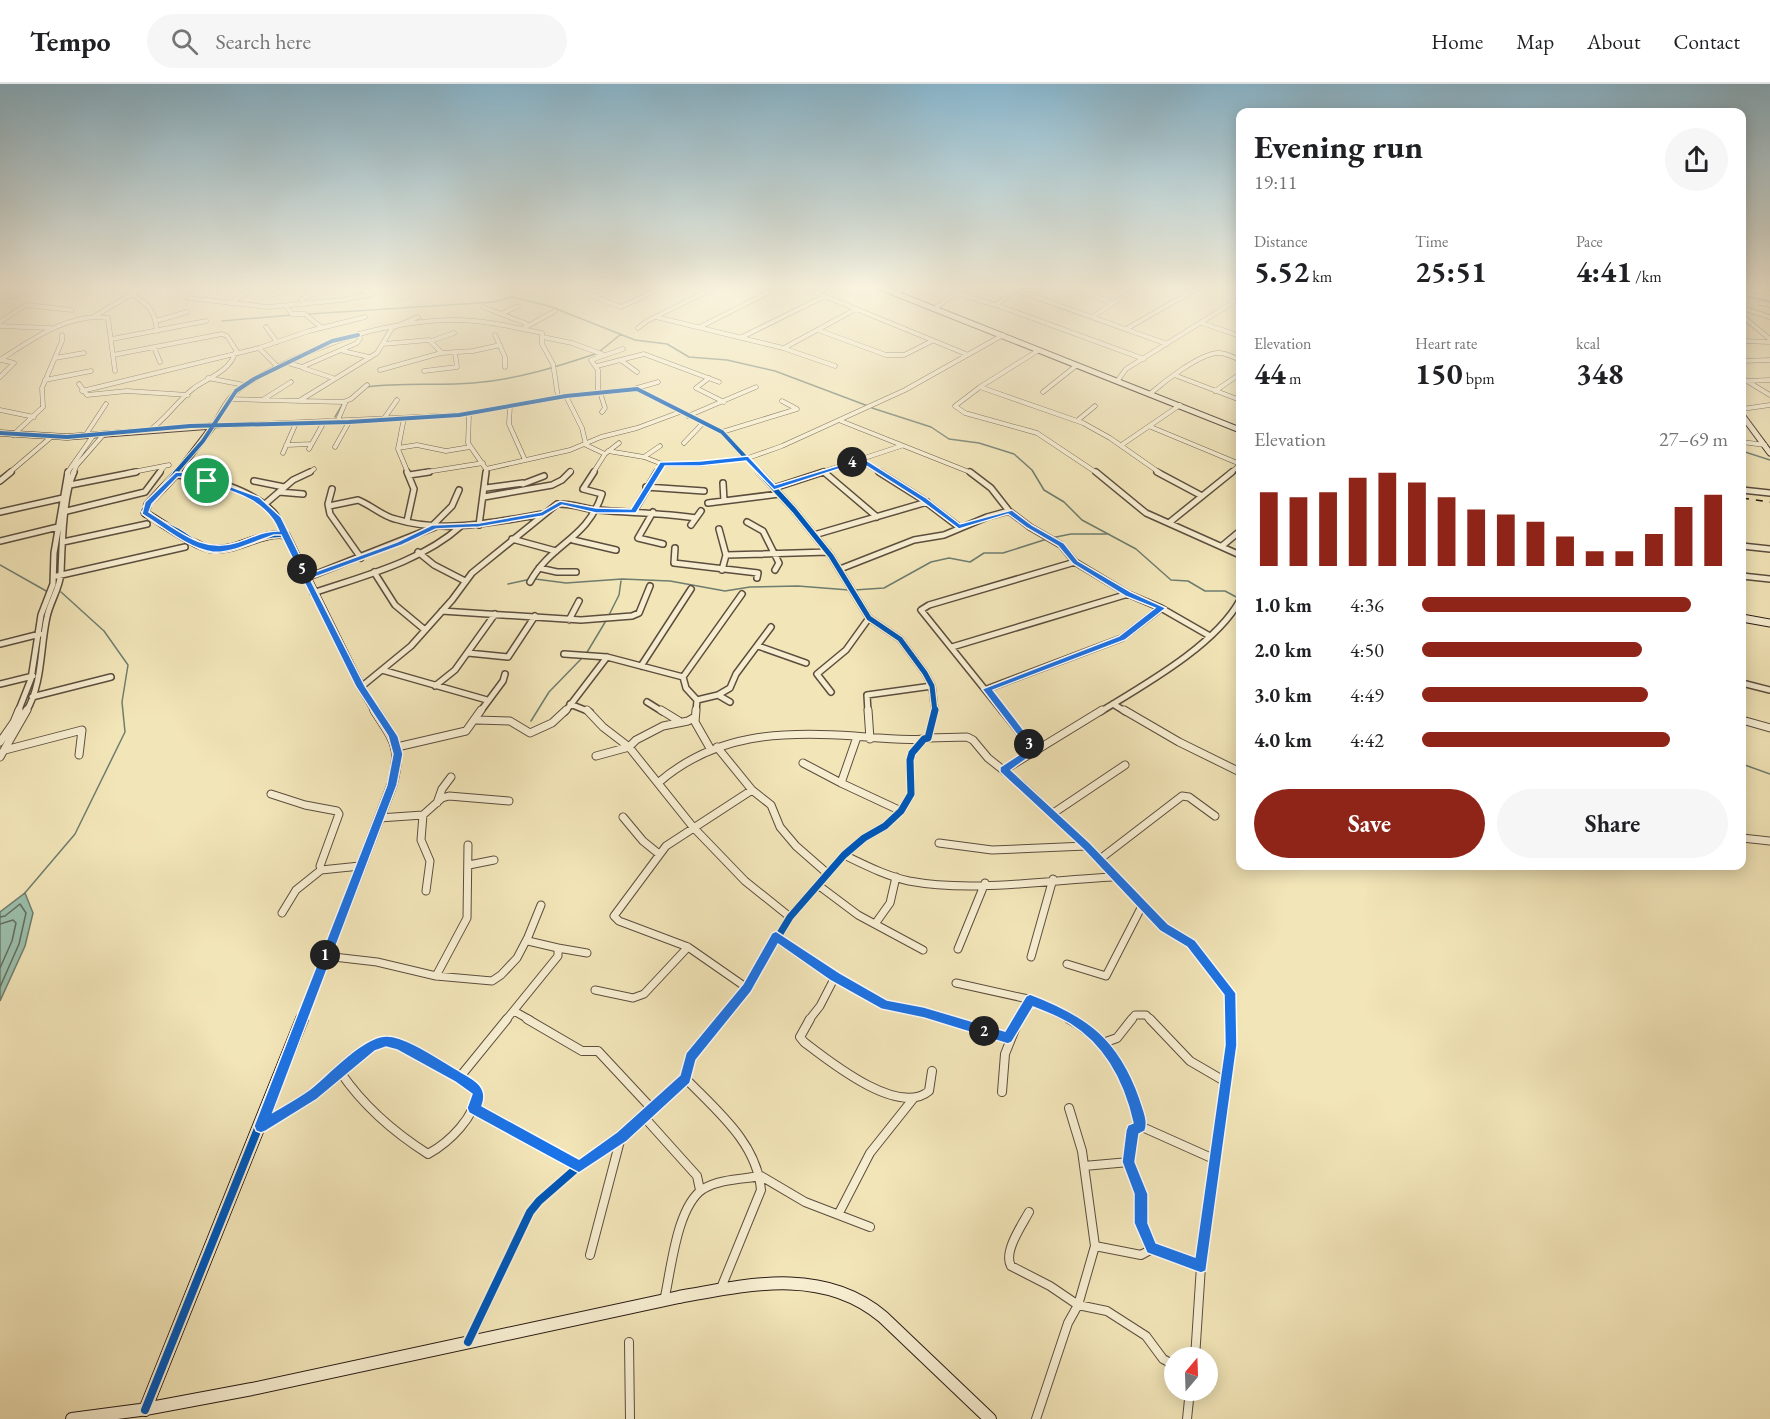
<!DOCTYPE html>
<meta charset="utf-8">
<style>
body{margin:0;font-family:"EB Garamond",serif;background:#f6f6f6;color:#202124;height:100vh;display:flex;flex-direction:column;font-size:22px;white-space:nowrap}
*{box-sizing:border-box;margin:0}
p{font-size:20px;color:#757577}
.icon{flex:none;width:33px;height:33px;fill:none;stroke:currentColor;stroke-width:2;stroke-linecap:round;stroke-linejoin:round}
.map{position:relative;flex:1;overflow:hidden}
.details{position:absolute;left:1236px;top:24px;width:510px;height:762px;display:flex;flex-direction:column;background:#fff;border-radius:12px;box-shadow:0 3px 15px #0003}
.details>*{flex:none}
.needle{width:39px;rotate:19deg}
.fabs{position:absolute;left:1164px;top:1263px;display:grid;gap:12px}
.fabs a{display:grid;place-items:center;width:54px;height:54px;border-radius:50%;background:#fff;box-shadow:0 3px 15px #0003;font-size:30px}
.pin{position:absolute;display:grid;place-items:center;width:51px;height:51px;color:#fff;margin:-26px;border:3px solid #fff;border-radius:50%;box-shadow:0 2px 6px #0007}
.km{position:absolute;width:30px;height:30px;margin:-15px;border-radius:50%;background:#222;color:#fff;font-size:16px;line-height:30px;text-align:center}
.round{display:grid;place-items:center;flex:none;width:63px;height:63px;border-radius:32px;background:#f6f6f6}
.overview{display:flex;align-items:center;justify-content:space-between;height:102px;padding:0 18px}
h1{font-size:33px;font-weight:700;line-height:45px}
.metrics{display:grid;grid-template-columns:repeat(3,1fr);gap:9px;height:102px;padding:6px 18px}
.metrics div{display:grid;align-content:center}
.metrics b{font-size:30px;font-weight:700}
.metrics small{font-size:16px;font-weight:400}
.metrics p{font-size:16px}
.chart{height:168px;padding:12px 18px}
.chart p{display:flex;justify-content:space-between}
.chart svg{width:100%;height:108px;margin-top:6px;stroke:#8f2418;stroke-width:6}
.primary-button{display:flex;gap:12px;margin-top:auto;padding:12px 18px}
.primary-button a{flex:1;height:69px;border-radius:36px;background:#8f2418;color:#fff;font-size:24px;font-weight:700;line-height:69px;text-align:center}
.primary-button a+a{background:#f6f6f6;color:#202124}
ul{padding:0 18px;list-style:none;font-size:20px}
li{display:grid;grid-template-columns:96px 72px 1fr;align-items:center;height:45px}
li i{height:15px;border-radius:8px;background:#8f2418}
header{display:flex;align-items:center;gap:36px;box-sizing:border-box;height:84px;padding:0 30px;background:#fff;border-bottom:2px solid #e0e0e0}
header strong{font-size:28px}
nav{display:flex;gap:33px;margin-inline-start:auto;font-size:21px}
.search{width:420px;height:54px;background:#f6f6f6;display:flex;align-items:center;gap:15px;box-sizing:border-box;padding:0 21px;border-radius:33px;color:#757577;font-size:22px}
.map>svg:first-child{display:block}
.water{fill:#9cbfab;stroke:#6e7d6f;stroke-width:1.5}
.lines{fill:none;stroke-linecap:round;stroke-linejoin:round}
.shore{stroke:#636d60;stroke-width:1.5}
.stream{stroke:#6e7d6f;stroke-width:1.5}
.street-far3-casing{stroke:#5c4e3e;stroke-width:5}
.street-far2-casing{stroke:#5c4e3e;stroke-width:8}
.street-far1-casing{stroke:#5c4e3e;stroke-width:9}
.street-casing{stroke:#5c4e3e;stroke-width:10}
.secondary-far3-casing{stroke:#2a1b15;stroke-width:7}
.secondary-far2-casing{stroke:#2a1b15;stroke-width:9}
.secondary-far1-casing{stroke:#2a1b15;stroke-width:11}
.secondary-casing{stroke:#2a1b15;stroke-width:14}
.street-far3{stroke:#f7eed1;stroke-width:4}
.street-far2{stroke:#f7eed1;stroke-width:5}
.street-far1{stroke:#f7eed1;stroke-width:7}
.street{stroke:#f7eed1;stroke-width:8}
.secondary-far3{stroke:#f7eed1;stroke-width:5}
.secondary-far2{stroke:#f7eed1;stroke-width:7}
.secondary-far1{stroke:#f7eed1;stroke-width:9}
.secondary{stroke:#f7eed1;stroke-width:12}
.rail{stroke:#2a1b15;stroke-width:1.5;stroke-dasharray:7 7;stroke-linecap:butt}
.cycleway-far3-casing{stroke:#f7eed1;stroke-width:6}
.cycleway-far2-casing{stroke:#f7eed1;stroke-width:8}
.cycleway-far1-casing{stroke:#f7eed1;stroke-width:10}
.cycleway-casing{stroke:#f7eed1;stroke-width:12}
.cycleway-far3{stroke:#0057b8;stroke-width:4}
.cycleway-far2{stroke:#0057b8;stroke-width:5}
.cycleway-far1{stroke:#0057b8;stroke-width:7}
.cycleway{stroke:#0057b8;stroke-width:8}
.route{fill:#1a73e8;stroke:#fff;stroke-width:1.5;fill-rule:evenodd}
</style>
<header>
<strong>Tempo</strong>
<div class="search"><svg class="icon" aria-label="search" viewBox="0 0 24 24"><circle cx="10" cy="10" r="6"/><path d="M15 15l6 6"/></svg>Search here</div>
<nav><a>Home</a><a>Map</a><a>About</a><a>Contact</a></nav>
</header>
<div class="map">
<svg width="1770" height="1335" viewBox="0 0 1770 1335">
<rect width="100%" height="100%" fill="#f2e5b8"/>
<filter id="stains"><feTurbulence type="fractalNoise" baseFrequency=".00333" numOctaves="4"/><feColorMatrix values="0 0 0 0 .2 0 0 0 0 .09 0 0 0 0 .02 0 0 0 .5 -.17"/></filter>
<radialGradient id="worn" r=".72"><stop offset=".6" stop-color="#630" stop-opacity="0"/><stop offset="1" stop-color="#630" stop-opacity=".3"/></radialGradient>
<path class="water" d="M25,809L33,829L25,862L0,917V828Z"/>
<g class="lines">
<path class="shore" d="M0,833L5,832L20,820L26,829L19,860L0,903
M0,840L13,836L16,839L12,857L0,884"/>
<path class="stream" d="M1742,211L1770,218
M309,230L494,218L512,213L549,222L635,256L667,260L689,273L727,276L775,287L868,322
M222,237L292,231
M599,268L621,250
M367,303C402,298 438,302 473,299C515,296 556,283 595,270
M872,324L931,343L949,355L979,359L1014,370L1032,386L1044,406L1064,418L1082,436L1136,465L1171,496L1188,497L1205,507H1225L1240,515
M335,333L342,321
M1742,367L1770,376
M1051,454L1071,450H1109
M0,481L48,508
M535,495L566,499L622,495L670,497L725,507L750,503L798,502L849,506
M508,500L531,495
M854,506L884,504L931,478L949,474L970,478L984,469H1003L1047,455
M609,531L619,511L621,497
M586,570L607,535
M531,637L549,608L583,573
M1742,680L1770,690
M24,810L75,750L125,648L122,618L128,581L104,547L61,508"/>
<g class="street-far3-casing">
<path id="street-far3" d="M119,204L133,207
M359,204L371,210
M436,204L442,207
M569,204L621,223L661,204
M688,204L702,209
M805,204L966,270
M1072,204L1114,219
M1168,204L1188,210
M1231,204L1240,207
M512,206L517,204
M1016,206L1167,260
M169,207L176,204
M130,209C147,219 155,226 157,247
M895,209L906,204
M956,209L1002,223L1144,275
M1742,209L1770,214
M271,212L287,204
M13,213L32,204
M595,213L615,204
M189,214L268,223L342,216L371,210
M400,214L427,204
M230,219L247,208L232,204
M1761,219L1770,221
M305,220L301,215L326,204
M996,221L1017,205
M286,222L292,230H305L322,244
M483,223L525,239L527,241L524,244L555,227
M1742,224L1770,233
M934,225L963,204
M501,230L518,222
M95,232L142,204
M1742,232L1770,255
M656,233L783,264L835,282
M1092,233L1136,204
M156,237L187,228
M0,238L26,221L72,226
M1202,239L1240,252
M0,242L50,244
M266,243L277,258
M700,243L777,204
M638,244L647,237L714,204
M1126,245L1198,204
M818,246L886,271H904L932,257
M495,251L505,273V283
M543,253L572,259L602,270
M742,253L825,212
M112,255L206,237
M431,257L454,249
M1742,257L1770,258
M383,260L429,256L442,269L473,267L500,261
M154,263L160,278
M259,264L278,283
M784,264L856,225
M1039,266L980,303L955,322L965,329L1037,349L1097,389
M343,267L369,273
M113,271L222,250L227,252L238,269
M55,274L84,269
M0,276C31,256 69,228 108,234L115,287
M622,277L637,288
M1742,277L1770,276
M288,279L302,283L357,259L360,255L359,250C389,242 423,236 455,236C484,236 514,243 542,249V260L553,280L558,313
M597,282L644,270L719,298
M303,284L333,294
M380,286L441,269
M424,287L457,283L455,268
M1177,292L1240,316
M0,293L14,279L2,276
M208,294L244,301
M709,294L696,304L724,318
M1742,294L1770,311
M45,296L91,287
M1118,296L1126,285L1240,214
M1747,297L1770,296
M79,300L87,311L127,307L188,311
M980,303L1083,339L1110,354L1160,389
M637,304L658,298
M82,307L259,264L309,247L365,233
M1215,307L1240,290
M598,308V286L591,276L623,265
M600,308L605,324L602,328
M1043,308L1077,281
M1151,309C1165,297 1198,271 1217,269C1225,268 1233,273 1240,276
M566,312L582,344L586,361L605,370
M229,315L343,318L351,315L367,301
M264,315L291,298
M299,317L377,269L392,244L418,233
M510,322L509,340L525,376
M1742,325L1770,321
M0,326L34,333
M469,331L468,359L486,385V389
M688,332L756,303
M404,334L398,365L408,389
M383,336L397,316
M1078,336L1095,322
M841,337L972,389
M337,338L346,317
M213,342L459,331L566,312L637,305L722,348L760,389
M213,342C218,333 223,322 230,314C250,291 327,259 358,251
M1151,343L1240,380
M150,346C167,334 177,317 194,304C208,294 230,287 235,269
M722,348L797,325L782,317
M13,351L43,323L42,304L62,257V251
M85,352L106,320
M1742,358L1765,361
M684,359L703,339
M1123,360L1180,321
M286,361L312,360
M335,363L349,338
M398,364L417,361L446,367L470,363
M309,365L324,338
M608,367L644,373L662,380
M283,369L296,339
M644,373L660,362
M860,376L881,389
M486,385L570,366L601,353L637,344L680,328
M823,387L826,389
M9,389L50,354
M67,389L93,352
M73,389L77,381L104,350
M128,389L169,381
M159,389L164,383
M309,389L314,385
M420,389L483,379
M569,389L571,387
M593,389L605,370L619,359
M656,389L662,380H701L748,374L782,362L905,306L1003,251
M819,389L901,362
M1230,389L1240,381"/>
</g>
<g class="street-far2-casing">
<path id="street-far2" d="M759,388L794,426L831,472L869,534L900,555L925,589L932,602L935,628
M824,388L877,433
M879,388L922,415L959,443
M970,388L991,404L1009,427L1030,443L1061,461L1075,478L1128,510L1161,524L1208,551
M1096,388L1146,429L1240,471
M1157,388L1202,412
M176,391C207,393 250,405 273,428C279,434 281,442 284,449
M409,391L429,388
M0,397L11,388
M254,397L284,403
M723,399L724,417
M523,400L544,392
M70,401L136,388
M646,403L704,407
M486,404L523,399
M774,404L823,388
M332,405L328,420L330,430L361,474
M1742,406L1770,409
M279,408L303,410
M484,413L552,401L562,396L570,388
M708,419L779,410
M265,420L293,396L310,388
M329,422L358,416C371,421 382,432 395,435C444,450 494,438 543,430
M67,427L145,408L160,388
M634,427L657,388
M0,428L63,414
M653,428L638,454L663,460
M407,437L414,405L407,388
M747,438L763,447L779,479L775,486
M1170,438L1232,388
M479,441L486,388
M691,441L701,427
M432,442L452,422L459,406
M719,445L726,471
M814,451L927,418
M512,455L556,467
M573,456L616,466
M0,457L58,443
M63,458L147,440
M1222,462L1240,447
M1742,462L1770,465
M675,464L674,479L758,489L757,494
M418,468L434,481L465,497
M539,484L557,488H576
M840,485L914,456L944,451L987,433L1009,427
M722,486L726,471L828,468
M374,488L395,521L425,546
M57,492L185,463
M1742,492L1770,495
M306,494L435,443
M530,498C551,459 587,456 602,410L583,405L594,388
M313,509C363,492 421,478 461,442
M442,527L581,536L632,532L639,529L650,502
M569,536L579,517
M0,560L40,550
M758,562L806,579
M952,563L1128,510
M468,569L508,573L535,532
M564,570L607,573L683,593
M641,582L691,505
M382,586L487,616
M1742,599L1770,606
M0,600L33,592
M435,602L455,586L495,530
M361,603L411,562L452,516L472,489L557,420C572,419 584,425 598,426C631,429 663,429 696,434
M987,605L1122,554L1161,524
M831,608L817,590L846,566L869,534
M718,611L730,618
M32,613L111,593
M697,616L718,611L730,604L736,590L771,543
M647,618L663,628
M570,620L590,628
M1113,620L1126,628
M18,628L31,595L41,531L53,500L54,469L68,388
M26,628C43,599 40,564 47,533C50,518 60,504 61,489C62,463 63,411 74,388
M480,628L503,597L505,590
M565,628L607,573
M696,628L697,616L686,604L683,593L742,510
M868,628L867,611L932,602
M1003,628L921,526L929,521L1075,478
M1100,628C1144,601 1216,561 1240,516"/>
</g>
<g class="street-far1-casing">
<path id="street-far1" d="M587,626L603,643L629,663L693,743L745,797L790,833
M661,626L679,637
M696,626L695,638L711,666
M868,626L870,655
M1002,626L1034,666
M1124,626L1179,658L1240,688
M476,636L510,637L530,649L552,639L566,626
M1742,636L1770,644
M857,653L841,699L901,727
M928,654L967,653L973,656L988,674L1022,701L1086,762L1164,844L1191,860L1230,909L1231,936
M0,658L14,638L19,626
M397,663L466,647L481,626
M717,663L752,706L771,721L780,743L796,762L828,790
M5,666L82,646L79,671
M596,672L629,663L636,656L663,642L688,637L695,633
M0,673L27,626
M803,679L841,699
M1004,686L1102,626
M658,699C715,649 782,647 855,652C878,654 901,657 924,655
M271,710L305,721L337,727L339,730L320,782L321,786
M437,719L442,705L451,693
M1052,730L1125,681
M423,731L421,756L430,777L426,807
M623,733L643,757L659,770
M379,734L423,731L442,714L449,712L509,717
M1742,754L1770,757
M939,759L992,766L1086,762
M844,771C865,781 886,792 909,797C973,809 1048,796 1113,793
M1100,775L1182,712L1189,713L1215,732
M469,781L494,776
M818,801L858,831L923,866
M282,829L296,806L321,786L360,782
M875,840L890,819L896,793
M776,852L835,893L885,921L924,928L951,936
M558,864L587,869
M958,865L985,799
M325,872L377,878L436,892L492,897L501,891L517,874L528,853L541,821
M1031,873L1053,795
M1067,880L1106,892L1142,822
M436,892L467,834L468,761
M956,899L1028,915L1072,936
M747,904L688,863L619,837L614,832L666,762L752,706
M595,906L633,914L644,910L688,863
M514,927L530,936
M506,936L558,872V864L528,857
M721,936L747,904L790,833L844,771L864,754L885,742L901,727L911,710L910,676L912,669L924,655L928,654L935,626
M809,936L820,922L835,893
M1018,936L1030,916
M1131,936L1135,931H1146L1151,936"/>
</g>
<g class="street-casing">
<path id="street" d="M527,935L582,967H598L653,1026
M810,935L800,953L804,958C829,977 898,1033 929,1007L932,987
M946,935L1008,954
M1069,935C1111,958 1128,998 1140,1042L1216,1076
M1150,935L1190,977L1226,998
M1103,959L1117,954L1132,935
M459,994L507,935
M686,995C717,1027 757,1059 761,1106L721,1204
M1002,1008L1005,970L1019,935
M473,1024L579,1082
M644,1033L697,1092L700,1106
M262,1042C295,1022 327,1001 356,976C364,969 374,957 386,957C410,958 458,993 478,1007C475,1033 450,1058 428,1070C395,1049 363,1021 341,989
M1129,1078L1133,1046L1140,1042
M1084,1082L1129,1078L1143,1118L1141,1139L1152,1165
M1029,1128C1022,1141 1003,1168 1011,1182L1050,1202L1078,1221L1107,1227L1146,1252L1163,1275L1174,1281
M839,1129L870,1069L913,1015
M1095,1162L1141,1171L1152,1165L1201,1182
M590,1171L621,1053
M664,1217C671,1188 676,1123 703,1105C719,1095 743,1095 761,1092L805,1118L870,1143
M469,1258L530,1128L539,1117L579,1082L621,1053L686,995L691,973L722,935
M629,1258L630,1335
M1195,1274L1201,1182L1231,961L1230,935
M1036,1335L1068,1239L1078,1221L1095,1162L1082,1067L1069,1024
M1187,1335L1190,1306"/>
</g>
<g class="secondary-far3-casing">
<path id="secondary-far3" d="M882,204L1240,346
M1742,331L1770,369
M0,349L67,353L213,342L177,389"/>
</g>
<g class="secondary-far2-casing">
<path id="secondary-far2" d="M178,388L148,420L145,429C159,437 196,463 210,465C236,469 260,447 286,451L361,603L376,628
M1742,534L1770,539"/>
</g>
<g class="secondary-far1-casing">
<path id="secondary-far1" d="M302,936L392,701C402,662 396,659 375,626"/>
</g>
<g class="secondary-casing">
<path id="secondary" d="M145,1326L302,935
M72,1335L140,1326L252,1305L679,1213C749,1200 824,1183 883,1233L990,1335"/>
</g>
<use href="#street-far3" class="street-far3"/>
<use href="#street-far2" class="street-far2"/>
<use href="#street-far1" class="street-far1"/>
<use href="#street" class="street"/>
<use href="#secondary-far3" class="secondary-far3"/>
<use href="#secondary-far2" class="secondary-far2"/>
<use href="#secondary-far1" class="secondary-far1"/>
<use href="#secondary" class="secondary"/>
<path class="rail" d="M1742,414L1770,418"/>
<g class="cycleway-far3-casing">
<path id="cycleway-far3" d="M0,349L67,353L190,342L349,338L459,331L566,312L637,305L722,348L760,389
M175,389L203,357L236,307L254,295L332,257L358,251"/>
</g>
<g class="cycleway-far2-casing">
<path id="cycleway-far2" d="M177,388L144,426C153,438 167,441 179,448C190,454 200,465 213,466C238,468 260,447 286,451L361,603L376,628
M759,388L794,426L831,472L869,534L900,555L925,589L932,602L935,628"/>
</g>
<g class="cycleway-far1-casing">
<path id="cycleway-far1" d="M302,936L392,701C402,662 396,659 375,626
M721,936L747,904L790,833L844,771L864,754L885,742L901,727L911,710L910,676L912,669L924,655L928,654L935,626"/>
</g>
<g class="cycleway-casing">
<path id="cycleway" d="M468,1258L530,1128L539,1117L579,1082L621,1053L686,995L691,973L722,935
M145,1326L302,935"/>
</g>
<use href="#cycleway-far3" class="cycleway-far3"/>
<use href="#cycleway-far2" class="cycleway-far2"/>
<use href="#cycleway-far1" class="cycleway-far1"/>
<use href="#cycleway" class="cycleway"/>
</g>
<linearGradient id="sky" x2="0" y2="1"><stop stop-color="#89b8d0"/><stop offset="0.52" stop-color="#f9f3df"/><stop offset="1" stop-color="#f9f3df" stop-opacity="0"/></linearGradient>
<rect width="1770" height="391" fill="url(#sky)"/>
<path class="route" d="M748,372L775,401L863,374L925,413L960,440L1012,426L1032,441L1064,459L1078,477L1131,508L1166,524L1125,556L993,606L1039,666L1011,686L1090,759L1168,840L1195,856L1236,909L1237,961L1206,1187L1201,1189L1147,1169L1134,1139V1110L1122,1078L1126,1046L1128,1041L1133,1039C1124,999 1105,962 1070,940C1059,933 1045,928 1033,923L1012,958L1008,960L924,934L881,925L831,897L778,860L751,908L696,976L690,999L626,1058L579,1089L469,1029L467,1024L472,1010L455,998L397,966L386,963L375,967L316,1016L266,1047L261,1049L256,1047L254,1042L387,701L393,670L388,652L356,603L281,451H274C256,457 231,470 212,468C187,464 163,443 142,430L145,418L176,388L193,389L259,413L281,433L309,490L397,458L432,441L479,439L541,428L560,417L596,424L631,425L660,378L700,377ZM746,377L774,406L860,378L920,416L959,445L1008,430L1027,444L1058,462L1073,480L1125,512L1155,524L1119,552L982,605L1028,665L1000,683V688L1083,765L1160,847L1187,863L1224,911L1225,961L1195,1173L1156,1159L1148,1139V1110L1135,1078L1139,1050L1145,1047C1149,1037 1143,1025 1140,1015C1119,955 1088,932 1030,910L1026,912L1005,947L924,923L887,916L840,889L776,847L772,849L743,900L686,969L680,991L617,1048L579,1075L482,1022C489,1004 476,996 461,988C443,978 407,952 387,952C364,951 327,992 309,1006C298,1014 285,1021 273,1028L397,701L403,670L398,652L365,602L310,495L402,461L436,445L479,443L543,432L562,421L596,429H636L665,382H700ZM178,393H189C222,405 265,411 279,447C265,446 251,454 238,458C202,470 179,446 149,428L152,420Z"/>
<rect width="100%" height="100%" filter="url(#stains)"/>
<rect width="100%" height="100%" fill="url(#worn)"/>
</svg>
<div class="fabs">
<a><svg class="needle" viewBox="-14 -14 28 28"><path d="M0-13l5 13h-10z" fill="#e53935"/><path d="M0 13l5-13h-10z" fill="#757577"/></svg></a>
</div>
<div class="pin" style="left:207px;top:397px;background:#1e9e55"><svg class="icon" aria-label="arrive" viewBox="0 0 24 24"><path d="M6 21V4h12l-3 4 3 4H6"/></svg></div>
<b class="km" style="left:325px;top:871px">1</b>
<b class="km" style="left:984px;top:947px">2</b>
<b class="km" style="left:1029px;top:660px">3</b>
<b class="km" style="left:852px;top:378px">4</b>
<b class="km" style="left:302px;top:485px">5</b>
<section class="details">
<div class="overview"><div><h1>Evening run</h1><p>19:11</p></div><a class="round"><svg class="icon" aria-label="share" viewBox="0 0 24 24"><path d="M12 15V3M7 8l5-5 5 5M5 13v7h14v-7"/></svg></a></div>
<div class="metrics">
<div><p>Distance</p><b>5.52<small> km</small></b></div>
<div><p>Time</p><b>25:51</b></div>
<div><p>Pace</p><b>4:41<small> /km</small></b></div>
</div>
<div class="metrics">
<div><p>Elevation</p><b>44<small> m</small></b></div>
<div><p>Heart rate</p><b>150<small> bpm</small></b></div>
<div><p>kcal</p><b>348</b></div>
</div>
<div class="chart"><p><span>Elevation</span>27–69 m</p>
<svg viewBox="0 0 160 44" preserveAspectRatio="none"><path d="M5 44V14M15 44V16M25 44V14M35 44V8M45 44V6M55 44V10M65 44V16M75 44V21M85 44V23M95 44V26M105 44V32M115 44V38M125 44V38M135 44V31M145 44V20M155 44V15"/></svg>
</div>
<ul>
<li><b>1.0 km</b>4:36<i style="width:88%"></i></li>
<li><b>2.0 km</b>4:50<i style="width:72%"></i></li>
<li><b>3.0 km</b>4:49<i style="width:74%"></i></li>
<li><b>4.0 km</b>4:42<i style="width:81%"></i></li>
</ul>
<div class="primary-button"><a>Save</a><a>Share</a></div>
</section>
</div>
